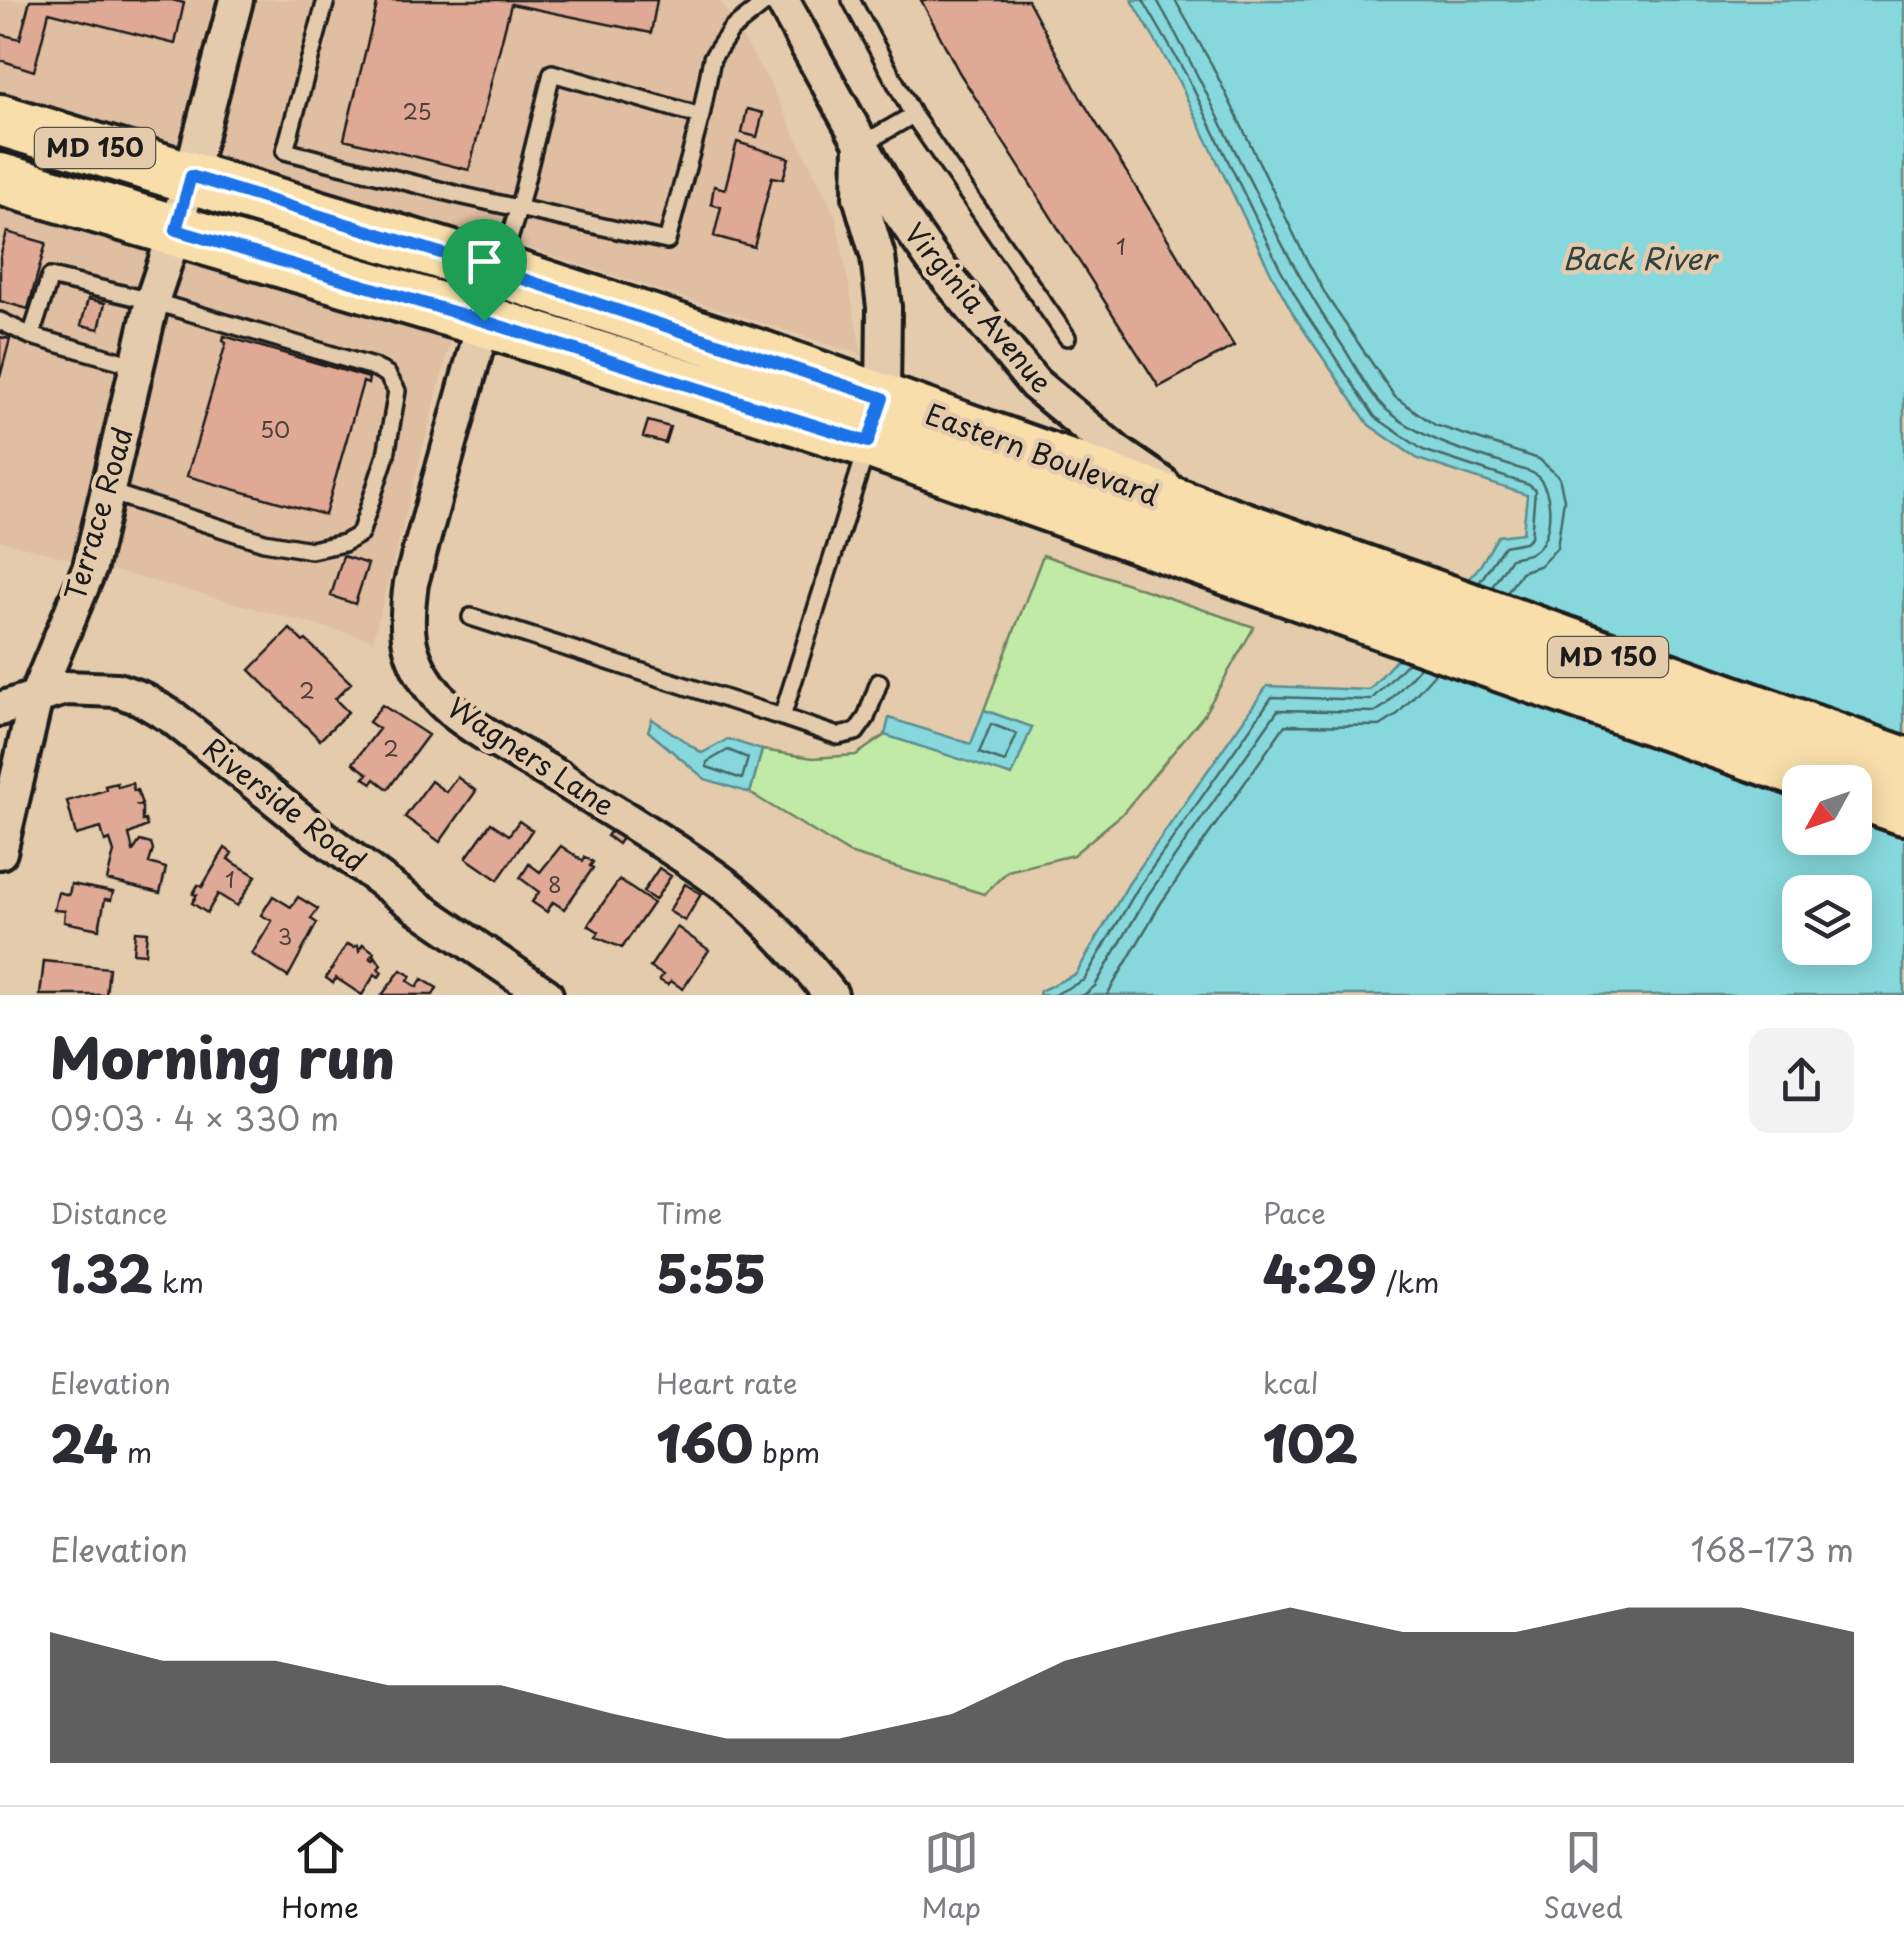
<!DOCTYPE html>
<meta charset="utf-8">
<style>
body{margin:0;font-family:"Playpen Sans",sans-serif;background:#f2f2f3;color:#2b2b33;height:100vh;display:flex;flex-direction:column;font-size:38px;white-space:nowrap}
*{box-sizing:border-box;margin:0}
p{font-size:32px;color:#7c7c81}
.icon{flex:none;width:55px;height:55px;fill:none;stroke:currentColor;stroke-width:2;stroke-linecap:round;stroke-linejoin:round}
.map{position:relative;height:995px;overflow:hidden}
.drawer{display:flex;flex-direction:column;background:#fff;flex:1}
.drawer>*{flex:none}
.needle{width:65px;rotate:230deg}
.controls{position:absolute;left:1782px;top:765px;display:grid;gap:20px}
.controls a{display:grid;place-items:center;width:90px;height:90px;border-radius:20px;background:#fff;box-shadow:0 5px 25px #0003;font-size:50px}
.pin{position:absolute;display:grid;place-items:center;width:85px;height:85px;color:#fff;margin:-102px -42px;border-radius:50% 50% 50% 0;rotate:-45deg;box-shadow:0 0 10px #0007}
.pin .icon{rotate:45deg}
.round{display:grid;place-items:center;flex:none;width:105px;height:105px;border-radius:20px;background:#f2f2f3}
.head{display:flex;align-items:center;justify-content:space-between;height:170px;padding:0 50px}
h1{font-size:55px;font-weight:800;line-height:75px}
.figures{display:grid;grid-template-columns:repeat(3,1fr);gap:15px;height:170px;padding:10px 50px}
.figures div{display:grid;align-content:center}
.figures b{font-size:50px;font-weight:800}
.figures small{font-size:28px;font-weight:400}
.figures p{font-size:28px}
.chart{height:280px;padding:20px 50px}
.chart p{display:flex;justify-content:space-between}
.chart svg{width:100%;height:180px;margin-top:10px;fill:#1c1c1c;opacity:.7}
.tabs{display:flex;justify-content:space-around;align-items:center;height:140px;border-top:2px solid #e1e1e2;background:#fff;font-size:28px;color:#7c7c81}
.tabs a{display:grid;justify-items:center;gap:5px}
.tabs .selected{color:#1c1c1c}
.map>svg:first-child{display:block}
.built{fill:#dfbea2}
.green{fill:#c0eaa6;stroke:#6e8361;stroke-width:2.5}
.water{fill:#86d8dc;stroke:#5c8d8f;stroke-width:2.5;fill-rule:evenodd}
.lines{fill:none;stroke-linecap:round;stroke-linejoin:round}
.shore{stroke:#466769;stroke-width:2.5}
.building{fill:#e0a996;stroke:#1c1c1c;stroke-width:2.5}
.lane-casing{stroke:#1c1c1c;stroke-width:22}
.street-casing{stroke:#1c1c1c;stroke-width:40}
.primary-casing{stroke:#1c1c1c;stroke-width:58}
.lane{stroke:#e4cbac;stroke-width:15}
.street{stroke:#e4cbac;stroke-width:32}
.primary{stroke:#f8deab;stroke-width:50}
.route-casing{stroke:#fff;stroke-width:20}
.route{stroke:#1a73e8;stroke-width:12}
.labels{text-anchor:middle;stroke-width:9;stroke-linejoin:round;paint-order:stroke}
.number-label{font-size:22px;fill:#4d3f3a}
.shield{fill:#e4cbac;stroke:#585047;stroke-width:2.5}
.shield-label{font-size:25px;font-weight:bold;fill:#1c1c1c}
.street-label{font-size:28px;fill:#1c1c1c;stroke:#e4cbac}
.water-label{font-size:30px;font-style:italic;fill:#314242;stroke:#e4cbac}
</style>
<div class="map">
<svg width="1904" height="995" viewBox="0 0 1904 995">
<rect width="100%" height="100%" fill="#e4cbac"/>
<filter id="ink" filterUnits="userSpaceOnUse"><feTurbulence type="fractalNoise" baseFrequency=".01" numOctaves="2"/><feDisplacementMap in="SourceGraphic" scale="20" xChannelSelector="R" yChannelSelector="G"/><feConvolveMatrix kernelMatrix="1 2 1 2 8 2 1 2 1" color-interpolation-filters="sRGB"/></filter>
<g filter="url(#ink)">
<path class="built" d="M0,0H719L768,80L836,217L862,355L479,232L373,640L0,540Z"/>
<path class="green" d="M1043,555L1254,627L1203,716L1122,814L1073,855L1008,871L984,894L849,853L750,793L762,750L813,758L856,755L885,735L1012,775L1031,727L984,710Z"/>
<path class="water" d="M1132,0H1904V995H1039L1040,991L1076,974L1129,883L1267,686L1369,690L1480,566L1498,536L1523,533L1527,495L1418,459L1369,425L1295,317L1271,273L1179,82ZM1800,782H1855V838H1800ZM1800,892H1855V948H1800Z
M984,710L1032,727L1012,776L885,735L889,718L971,744Z
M652,719L702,753L728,739L762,750L750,793L705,779L648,731Z"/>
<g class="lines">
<path class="shore" d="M1143,0L1188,78L1280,268L1304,311L1375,417L1423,450L1529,485L1535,490L1531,537L1525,542L1504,546L1479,583
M1157,0C1223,115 1270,239 1344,348C1357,368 1370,396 1388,411C1429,445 1483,456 1533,473C1553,485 1554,528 1540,546C1533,555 1522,555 1511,558L1492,587
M1175,0L1212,65L1304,255L1327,297L1395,397L1435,425L1539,459L1559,477L1564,499L1557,548L1541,565L1521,572L1507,593
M991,724L1017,734L1005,762L979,753Z
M728,750L748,758L742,779L707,767V762Z
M1054,995L1084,980L1138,888L1272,697L1371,700L1408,662
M1084,995L1095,986L1148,895L1278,710L1375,712L1386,705L1420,667
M1107,995L1161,903L1285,725L1380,726L1396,716L1436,672"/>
</g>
<path class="building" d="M30,0H172L184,3L175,44L49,12L34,71L0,60V34L20,39Z
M378,0H657L651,33L511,4L469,170L344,139Z
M921,0H1028L1080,97L1234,346L1159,387L959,72Z
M747,109L763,113L757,137L742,133Z
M737,142L789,158L783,179L772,177L754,247L714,236L721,207L711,204L714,186L725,189Z
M7,232L46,243L28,309L0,301V257Z
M88,299L105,303L99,329L81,325Z
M224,336L369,378L368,384L363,382L325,515L187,476L226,343L223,341Z
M0,337L10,339L0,377Z
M648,421L670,427L665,443L643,437Z
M343,556L368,564L355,604L331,596Z
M290,629L303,642L306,640L351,683L335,699L348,712L320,740L250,670Z
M382,705L428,735L388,789L375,779L372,783L364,778L368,774L353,763L379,729L369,722Z
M457,777L476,791L440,842L405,817L431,781L446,792Z
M117,783L118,787L132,783L134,791L137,790L142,804L138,805L142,807V821L145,820L147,826L129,834L133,851L140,841L151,844L153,850L149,863L166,868L160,893L107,880L114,852L110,840L105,842L101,828L76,835L67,801L106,790L105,786Z
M519,821L532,830L498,880L466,858L491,823L509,835Z
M618,822L628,829L618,844L607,836Z
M561,846L583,861L585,857L593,862L590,866L593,868L564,909L553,902L547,912L532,902L539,892L520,878L529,864L540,872Z
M225,848L232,853L228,859L256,876L237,906L218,894L207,913L192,903L197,895L193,894L198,885L202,887Z
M659,868L671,876L655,900L643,892Z
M619,880L653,903L622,948L596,937L599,932L588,925Z
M71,884L113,892L111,900L105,899L99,929L64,922L65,911L54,910L58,892L69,895Z
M685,884L701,894L685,921L669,911Z
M273,896L291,907L298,897L318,909L311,919L317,923L288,977L252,954L272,921L261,915Z
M677,927L709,950L683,989L671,981L668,985L659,980L663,975L650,967Z
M135,931L147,932L145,954L133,953Z
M347,944L354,947L358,945L359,951L363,944L374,952L370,958L373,960L375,956L381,965L378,969L382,972L379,977L375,974L362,995L336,978L333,983L326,978Z
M44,961L109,968L106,995H40Z
M401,970L411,976L408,981L417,987L422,979L437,988L433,995H382Z"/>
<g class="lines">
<g class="lane-casing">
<path id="lane" d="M326,0L285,151L459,195L667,241L701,116L712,58L731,30L769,0
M851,0L913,115L1067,337
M861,145L913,115
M485,317L519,207L552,73L701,116
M0,321L31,336L138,366
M31,336L50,277L152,301L373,367L387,374L397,391L386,455L360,534L344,543L311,550L264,542L109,492
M867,448L782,717L838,736L856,732L866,718L879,682
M471,617L782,717"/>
</g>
<g class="street-casing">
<path id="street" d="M782,0L899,212L932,259L1035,384L1118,453L1163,484
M861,145L860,197L878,257L884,307L883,398L877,417
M484,321L411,583C404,631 406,658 438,697C460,724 532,761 565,781C618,815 674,847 725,885C764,915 801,957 831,995
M0,709L65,688L117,690L140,698L172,717L320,835L416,906L546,995
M0,852L36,697L90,567L152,301L176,230L236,0"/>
</g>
<g class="primary-casing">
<path id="primary" d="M0,120L499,271L763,357L1904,763
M0,179L484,321L868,442L1829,782
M1855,792L1904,809"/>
</g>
<use href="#lane" class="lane"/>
<use href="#street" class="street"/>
<use href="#primary" class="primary"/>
</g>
</g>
<g class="lines" filter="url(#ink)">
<g class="route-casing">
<path id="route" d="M191,176L499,271L883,398L868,442L484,321L176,230Z"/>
</g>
<use href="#route" class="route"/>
</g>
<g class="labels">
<g class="number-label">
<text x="417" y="120">25</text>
<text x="1121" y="255">1</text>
<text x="275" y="438">50</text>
<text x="307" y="699">2</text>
<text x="391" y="757">2</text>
<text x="230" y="888">1</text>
<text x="555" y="893">8</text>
<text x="285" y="945">3</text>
</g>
<g class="shield">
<rect x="35" y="128" width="120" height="40" rx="8"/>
<rect x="1548" y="637" width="120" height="40" rx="8"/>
</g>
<g class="shield-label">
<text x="95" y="157">MD 150</text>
<text x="1608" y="666">MD 150</text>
</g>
<g class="street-label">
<text transform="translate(978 308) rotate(50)" y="10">Virginia Avenue</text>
<text transform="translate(1042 455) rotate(20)" y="10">Eastern Boulevard</text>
<text transform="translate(99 514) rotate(-74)" y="10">Terrace Road</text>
<text transform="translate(531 757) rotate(33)" y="10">Wagners Lane</text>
<text transform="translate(284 805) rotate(38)" y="10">Riverside Road</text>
</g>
<g class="water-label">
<text x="1639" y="270">Back River</text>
</g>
</g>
</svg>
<div class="controls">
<a><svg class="needle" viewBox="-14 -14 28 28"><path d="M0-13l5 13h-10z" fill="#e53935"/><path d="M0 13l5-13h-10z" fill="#7c7c81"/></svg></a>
<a><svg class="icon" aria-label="layers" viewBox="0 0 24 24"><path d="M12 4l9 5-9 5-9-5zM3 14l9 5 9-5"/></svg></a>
</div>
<div class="pin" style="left:484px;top:321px;background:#1e9e55"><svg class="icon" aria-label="arrive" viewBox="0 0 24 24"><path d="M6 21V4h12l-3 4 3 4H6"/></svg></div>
</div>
<section class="drawer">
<div class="head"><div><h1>Morning run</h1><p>09:03 · 4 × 330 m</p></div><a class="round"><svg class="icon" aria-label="share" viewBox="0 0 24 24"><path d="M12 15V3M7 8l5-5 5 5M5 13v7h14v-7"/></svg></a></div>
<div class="figures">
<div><p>Distance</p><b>1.32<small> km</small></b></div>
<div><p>Time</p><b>5:55</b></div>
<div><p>Pace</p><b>4:29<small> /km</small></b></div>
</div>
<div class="figures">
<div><p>Elevation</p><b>24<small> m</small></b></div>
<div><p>Heart rate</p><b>160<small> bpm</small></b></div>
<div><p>kcal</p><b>102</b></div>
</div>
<div class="chart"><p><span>Elevation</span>168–173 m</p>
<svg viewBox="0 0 160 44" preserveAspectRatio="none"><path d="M0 44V12L10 19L20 19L30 25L40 25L50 32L60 38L70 38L80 32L90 19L100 12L110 6L120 12L130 12L140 6L150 6L160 12V44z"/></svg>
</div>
</section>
<nav class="tabs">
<a class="selected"><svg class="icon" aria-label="home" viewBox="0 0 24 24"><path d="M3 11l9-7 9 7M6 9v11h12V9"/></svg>Home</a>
<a><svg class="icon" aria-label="map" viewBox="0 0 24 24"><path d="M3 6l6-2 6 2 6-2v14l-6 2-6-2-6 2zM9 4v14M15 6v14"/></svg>Map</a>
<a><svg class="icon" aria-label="saved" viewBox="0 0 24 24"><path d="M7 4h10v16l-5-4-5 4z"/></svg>Saved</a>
</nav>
